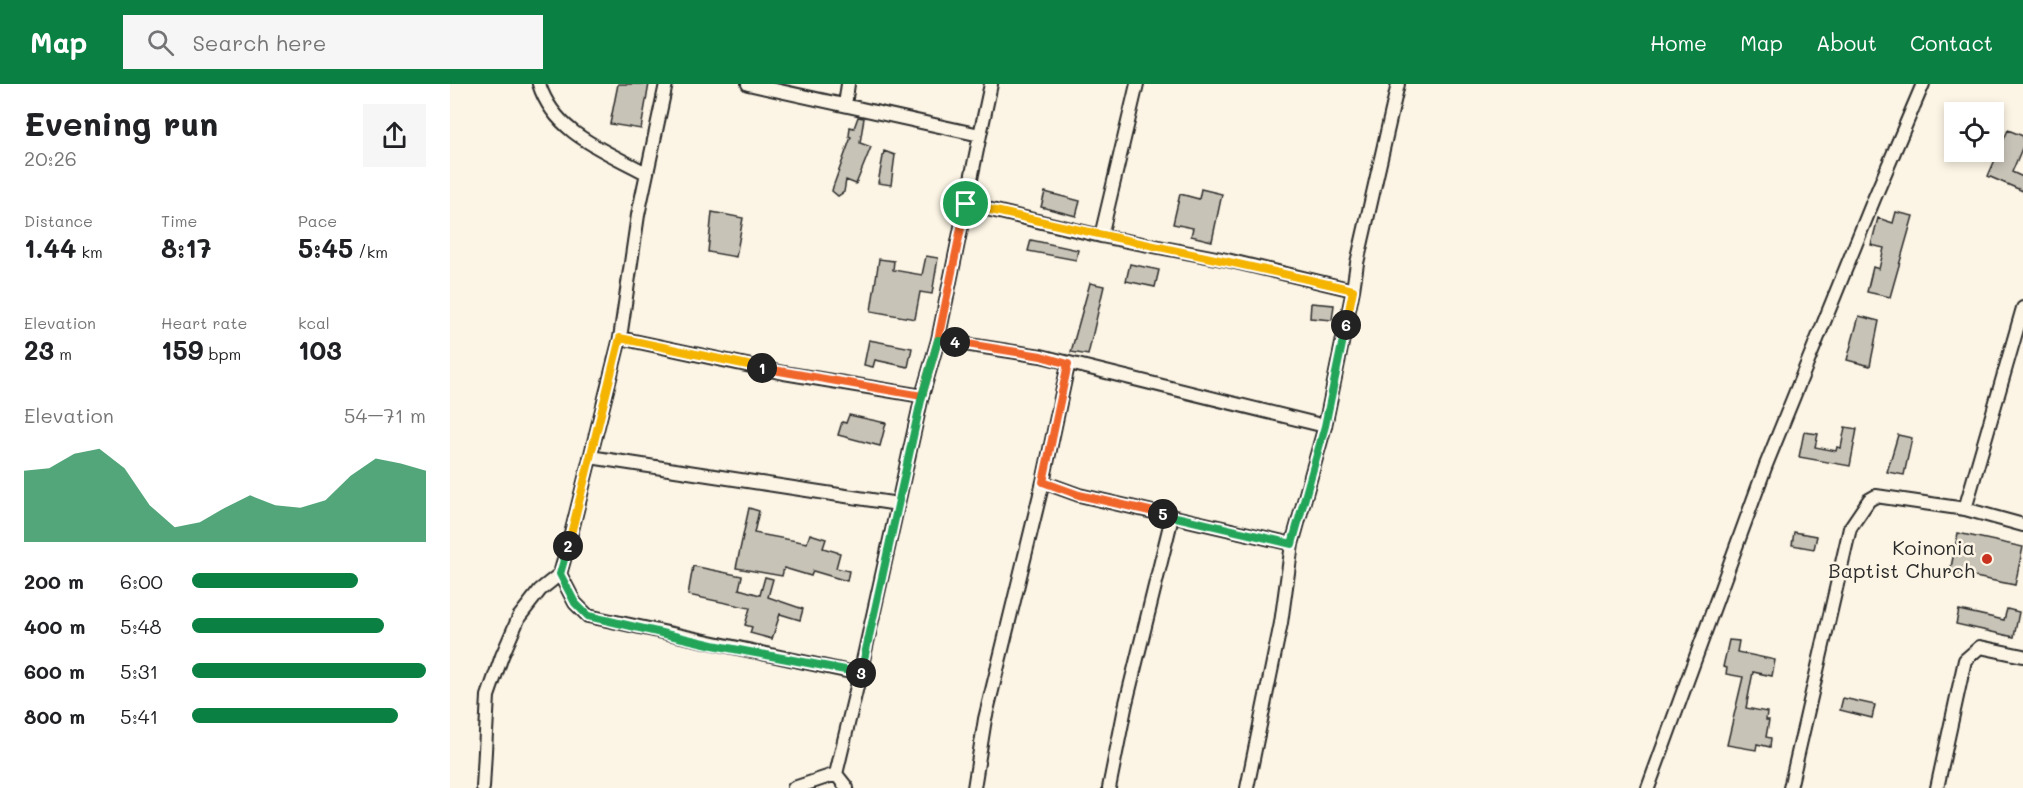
<!DOCTYPE html>
<meta charset="utf-8">
<style>
body{margin:0;font-family:Mali,sans-serif;background:#f6f6f6;color:#202124;height:100vh;display:flex;flex-direction:column;font-size:22px;white-space:nowrap}
*{box-sizing:border-box;margin:0}
p{font-size:20px;color:#757577}
.icon{flex:none;width:33px;height:33px;fill:none;stroke:currentColor;stroke-width:2;stroke-linecap:round;stroke-linejoin:round}
.map{position:relative;flex:1;overflow:hidden}
.panel{display:flex;flex-direction:column;background:#fff;width:450px}
.panel>*{flex:none}
.buttons{position:absolute;left:1494px;top:18px;display:grid;gap:12px}
.buttons a{display:grid;place-items:center;width:60px;height:60px;border-radius:0px;background:#fff;box-shadow:0 3px 9px #0003;font-size:30px}
.pin{position:absolute;display:grid;place-items:center;width:51px;height:51px;color:#fff;margin:-26px;border:3px solid #fff;border-radius:50%;box-shadow:0 2px 6px #0007}
.km{position:absolute;width:30px;height:30px;margin:-15px;border-radius:50%;background:#222;color:#fff;font-size:16px;line-height:30px;text-align:center}
.round{display:grid;place-items:center;flex:none;width:63px;height:63px;border-radius:0px;background:#f6f6f6}
.overview{display:flex;align-items:center;justify-content:space-between;height:102px;padding:0 24px}
h1{font-size:33px;font-weight:800;line-height:45px}
.stats{display:grid;grid-template-columns:repeat(3,1fr);gap:9px;height:102px;padding:6px 24px}
.stats div{display:grid;align-content:center}
.stats b{font-size:26px;font-weight:800}
.stats small{font-size:16px;font-weight:400}
.stats p{font-size:16px}
.chart{height:168px;padding:12px 24px}
.chart p{display:flex;justify-content:space-between}
.chart svg{width:100%;height:108px;margin-top:6px;fill:#0b8043;opacity:.7}
ul{padding:0 24px;list-style:none;font-size:20px}
li{display:grid;grid-template-columns:96px 72px 1fr;align-items:center;height:45px}
li i{height:15px;border-radius:8px;background:#0b8043}
header{display:flex;align-items:center;gap:36px;box-sizing:border-box;height:84px;padding:0 30px;background:#0b8043;color:#fff}
header strong{font-size:28px}
nav{display:flex;gap:33px;margin-inline-start:auto;font-size:21px}
.search{width:420px;height:54px;background:#f6f6f6;display:flex;align-items:center;gap:15px;box-sizing:border-box;padding:0 21px;border-radius:0px;color:#757577;font-size:22px}
main{display:flex;flex:1;min-height:0}
.map>svg:first-child{display:block}
.building{fill:#c8c3b7;stroke:#2b2b2b;stroke-width:1.5}
.lines{fill:none;stroke-linecap:round;stroke-linejoin:round}
.street-casing{stroke:#2b2b2b;stroke-width:16}
.street{stroke:#fcf5e5;stroke-width:12}
.split-1-casing{stroke:#fff;stroke-width:12}
.split-2-casing{stroke:#fff;stroke-width:12}
.split-3-casing{stroke:#fff;stroke-width:12}
.split-4-casing{stroke:#fff;stroke-width:12}
.split-5-casing{stroke:#fff;stroke-width:12}
.split-6-casing{stroke:#fff;stroke-width:12}
.split-7-casing{stroke:#fff;stroke-width:12}
.split-1{stroke:#f0652b;stroke-width:8}
.split-2{stroke:#f5b400;stroke-width:8}
.split-3{stroke:#22a559;stroke-width:8}
.split-4{stroke:#22a559;stroke-width:8}
.split-5{stroke:#f0652b;stroke-width:8}
.split-6{stroke:#22a559;stroke-width:8}
.split-7{stroke:#f5b400;stroke-width:8}
.poi-dot{fill:#c8321e;stroke:#fcf5e5;stroke-width:2}
.labels{text-anchor:middle;stroke-width:5;stroke-linejoin:round;paint-order:stroke}
.poi-label{font-size:20px;fill:#2b2b2b;stroke:#fcf5e5;text-anchor:end}
</style>
<header>
<strong>Map</strong>
<div class="search"><svg class="icon" aria-label="search" viewBox="0 0 24 24"><circle cx="10" cy="10" r="6"/><path d="M15 15l6 6"/></svg>Search here</div>
<nav><a>Home</a><a>Map</a><a>About</a><a>Contact</a></nav>
</header>
<main>
<section class="panel">
<div class="overview"><div><h1>Evening run</h1><p>20:26</p></div><a class="round"><svg class="icon" aria-label="share" viewBox="0 0 24 24"><path d="M12 15V3M7 8l5-5 5 5M5 13v7h14v-7"/></svg></a></div>
<div class="stats">
<div><p>Distance</p><b>1.44<small> km</small></b></div>
<div><p>Time</p><b>8:17</b></div>
<div><p>Pace</p><b>5:45<small> /km</small></b></div>
</div>
<div class="stats">
<div><p>Elevation</p><b>23<small> m</small></b></div>
<div><p>Heart rate</p><b>159<small> bpm</small></b></div>
<div><p>kcal</p><b>103</b></div>
</div>
<div class="chart"><p><span>Elevation</span>54–71 m</p>
<svg viewBox="0 0 160 44" preserveAspectRatio="none"><path d="M0 44V15L10 14L20 8L30 6L40 14L50 29L60 38L70 36L80 30L90 25L100 29L110 30L120 27L130 17L140 10L150 12L160 15V44z"/></svg>
</div>
<ul>
<li><b>200 m</b>6:00<i style="width:71%"></i></li>
<li><b>400 m</b>5:48<i style="width:82%"></i></li>
<li><b>600 m</b>5:31<i style="width:100%"></i></li>
<li><b>800 m</b>5:41<i style="width:88%"></i></li>
</ul>
</section>
<div class="map">
<svg width="1573" height="704" viewBox="0 0 1573 704">
<rect width="100%" height="100%" fill="#fcf5e5"/>
<filter id="ink" filterUnits="userSpaceOnUse"><feTurbulence type="fractalNoise" baseFrequency=".0167" numOctaves="2"/><feDisplacementMap in="SourceGraphic" scale="12" xChannelSelector="R" yChannelSelector="G"/><feConvolveMatrix kernelMatrix="1 2 1 2 8 2 1 2 1" color-interpolation-filters="sRGB"/></filter>
<g filter="url(#ink)">
<path class="building" d="M168,0H199L191,45L160,40Z
M408,33L414,34L410,59L421,63L406,100L396,96L394,108L388,112L382,107L383,103L401,53L399,52L400,43L404,44Z
M1558,46L1573,52V62L1562,88L1573,93V107L1538,92Z
M434,67L445,71L441,101L428,99Z
M751,105L772,110L762,157L741,152L743,144L723,140L730,110L749,115Z
M595,108L630,117L626,132L591,123Z
M262,128L293,134L286,173L258,168Z
M1446,128L1463,132L1440,213L1417,208L1423,183L1429,185L1434,164L1421,161L1428,134L1443,139Z
M581,156L628,166L626,176L578,167Z
M476,172L488,174L482,210L470,208L465,235L421,227L429,175L444,177L443,186L472,191Z
M680,180L709,186L705,203L676,197Z
M640,199L654,202L638,271L621,268Z
M861,219L884,221L882,236L860,234Z
M1409,232L1429,237L1420,282L1397,276Z
M419,256L462,264L458,283L425,276L423,283L414,281Z
M399,331L436,339L430,362L388,351L392,338L396,339Z
M1395,343L1407,345L1400,382L1349,373L1354,348L1368,350L1365,363L1386,367L1387,363L1391,364Z
M1448,351L1462,354L1454,391L1437,388Z
M299,424L309,427L304,449L357,459L360,450L376,455L373,464L390,469L386,484L399,487L397,497L363,487L361,492L334,484L332,492L286,484Z
M1344,448L1367,452L1364,465L1342,461Z
M1508,449L1573,463L1565,501L1500,488Z
M243,482L292,492L289,505L310,511L315,493L323,495L318,513L353,525L350,536L330,530L322,555L300,549L302,543L295,541L300,524L238,511Z
M1557,525L1569,528L1564,553L1506,540L1509,526L1554,536Z
M1279,556L1289,557L1287,568L1325,576L1322,592L1303,588L1296,624L1317,628L1316,636H1319L1316,653L1321,654L1320,663L1307,660L1306,666L1277,661L1293,593L1276,590L1277,584L1273,583Z
M1393,614L1425,621L1422,634L1390,626Z"/>
<g class="lines">
<g class="street-casing">
<path id="street" d="M89,0C105,50 154,66 196,89
M298,0L530,51L541,0
M395,21L398,0
M516,120L651,152L687,0
M651,152L777,176L903,206L907,179L948,0
M170,254L334,289L472,312
M488,256L591,272L875,342
M140,373L448,420
M593,398L629,411L842,460L875,342L903,206
M1515,425L1573,224
M110,490L125,519L138,532L410,590L386,690L344,704
M410,590L472,312L488,256L530,51
M386,690L397,704
M33,704L38,612L52,572L69,533L90,506L110,490L119,458L170,254L188,131L216,0
M524,704L535,635L593,398L618,281
M659,704L676,619L722,433
M797,704L831,539L842,460
M1198,704L1316,381L1424,115L1473,0
M1340,704L1400,444L1419,416L1426,412L1515,425L1573,441
M1487,704L1515,576L1530,563L1573,572"/>
</g>
<use href="#street" class="street"/>
</g>
</g>
<g class="lines" filter="url(#ink)">
<g class="split-1-casing">
<path id="split-1" d="M312,284L472,312L488,256L516,120"/>
</g>
<g class="split-2-casing">
<path id="split-2" d="M118,462L170,254L312,284"/>
</g>
<g class="split-3-casing">
<path id="split-3" d="M118,462L110,490L125,519L138,532L263,561L411,589"/>
</g>
<g class="split-4-casing">
<path id="split-4" d="M411,589L472,312L488,256L505,258"/>
</g>
<g class="split-5-casing">
<path id="split-5" d="M505,258L591,272L618,280L593,398L629,411L713,430"/>
</g>
<g class="split-6-casing">
<path id="split-6" d="M713,430L842,460L875,342L896,241"/>
</g>
<g class="split-7-casing">
<path id="split-7" d="M516,120C644,151 774,175 903,206L896,241"/>
</g>
<use href="#split-1" class="split-1"/>
<use href="#split-2" class="split-2"/>
<use href="#split-3" class="split-3"/>
<use href="#split-4" class="split-4"/>
<use href="#split-5" class="split-5"/>
<use href="#split-6" class="split-6"/>
<use href="#split-7" class="split-7"/>
</g>
<circle class="poi-dot" cx="1537" cy="475" r="6"/>
<g class="labels">
<g class="poi-label">
<text x="1525" y="471">Koinonia<tspan x="1525" dy="23">Baptist Church</tspan></text>
</g>
</g>
</svg>
<div class="buttons">
<a><svg class="icon" aria-label="locate" viewBox="0 0 24 24"><circle cx="12" cy="12" r="6"/><path d="M12 2v4M12 18v4M2 12h4M18 12h4"/></svg></a>
</div>
<div class="pin" style="left:516px;top:120px;background:#1e9e55"><svg class="icon" aria-label="arrive" viewBox="0 0 24 24"><path d="M6 21V4h12l-3 4 3 4H6"/></svg></div>
<b class="km" style="left:312px;top:284px">1</b>
<b class="km" style="left:118px;top:462px">2</b>
<b class="km" style="left:411px;top:589px">3</b>
<b class="km" style="left:505px;top:258px">4</b>
<b class="km" style="left:713px;top:430px">5</b>
<b class="km" style="left:896px;top:241px">6</b>
</div>
</main>
